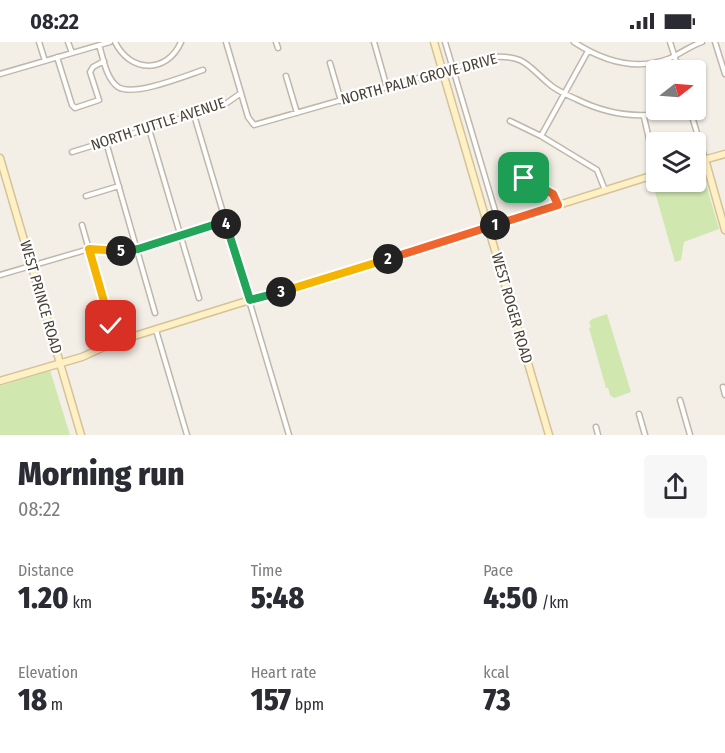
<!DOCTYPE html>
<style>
body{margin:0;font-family:"Fira Sans Condensed",sans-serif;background:#f7f7f7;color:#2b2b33;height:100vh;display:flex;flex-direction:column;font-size:22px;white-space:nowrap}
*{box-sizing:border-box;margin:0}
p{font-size:20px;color:#7c7c81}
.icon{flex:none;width:33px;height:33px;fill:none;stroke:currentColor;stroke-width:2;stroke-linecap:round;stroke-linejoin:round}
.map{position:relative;height:393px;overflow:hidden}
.side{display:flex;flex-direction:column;background:#fff;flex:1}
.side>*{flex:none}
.needle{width:39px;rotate:73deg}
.controls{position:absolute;left:646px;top:18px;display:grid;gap:12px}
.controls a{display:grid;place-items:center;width:60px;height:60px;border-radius:6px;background:#fff;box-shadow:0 2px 4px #0004;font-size:30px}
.pin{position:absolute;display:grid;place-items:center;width:51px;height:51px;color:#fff;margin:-26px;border-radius:12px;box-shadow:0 3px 9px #0006}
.km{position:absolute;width:30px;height:30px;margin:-15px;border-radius:50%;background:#222;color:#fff;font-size:16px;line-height:30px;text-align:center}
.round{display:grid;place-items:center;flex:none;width:63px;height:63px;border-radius:6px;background:#f7f7f7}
.overview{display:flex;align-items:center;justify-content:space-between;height:102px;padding:0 18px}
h1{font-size:33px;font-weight:800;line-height:45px}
.metrics{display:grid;grid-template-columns:repeat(3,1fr);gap:9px;height:102px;padding:6px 18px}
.metrics div{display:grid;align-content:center}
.metrics b{font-size:30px;font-weight:800}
.metrics small{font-size:16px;font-weight:400}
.metrics p{font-size:16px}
.status{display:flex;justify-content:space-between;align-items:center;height:42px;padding:0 30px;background:#fff;direction:ltr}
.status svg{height:16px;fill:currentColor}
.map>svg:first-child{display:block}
.green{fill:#d0e8b0}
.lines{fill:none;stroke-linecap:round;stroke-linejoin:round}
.street-casing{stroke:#bfb7a9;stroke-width:7}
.secondary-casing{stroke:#d4c397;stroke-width:9}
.street{stroke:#fff;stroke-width:4}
.secondary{stroke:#fff0c6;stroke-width:6}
.split-1-casing{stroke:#fff;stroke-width:12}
.split-2-casing{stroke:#fff;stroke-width:12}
.split-3-casing{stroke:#fff;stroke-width:12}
.split-4-casing{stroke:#fff;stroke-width:12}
.split-5-casing{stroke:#fff;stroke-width:12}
.split-6-casing{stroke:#fff;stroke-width:12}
.split-1{stroke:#f0652b;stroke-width:8}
.split-2{stroke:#f0652b;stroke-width:8}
.split-3{stroke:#f5b400;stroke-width:8}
.split-4{stroke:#22a559;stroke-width:8}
.split-5{stroke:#22a559;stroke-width:8}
.split-6{stroke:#f5b400;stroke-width:8}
.labels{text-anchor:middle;stroke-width:4.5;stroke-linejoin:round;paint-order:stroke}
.street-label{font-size:15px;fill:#474036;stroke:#fff}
</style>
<div class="status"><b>08:22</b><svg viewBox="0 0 49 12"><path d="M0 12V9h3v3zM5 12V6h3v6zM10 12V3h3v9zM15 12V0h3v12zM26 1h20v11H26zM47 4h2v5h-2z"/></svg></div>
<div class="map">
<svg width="725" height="393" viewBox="0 0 725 393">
<rect width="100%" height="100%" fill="#f3efe7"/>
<path class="green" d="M698,123L701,125L719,187L684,200L681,218L675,220L655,150L662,140H696V124Z
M607,272L631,350L614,356L610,353L608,346H606L589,286L591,285L589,280L592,277Z
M50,328L70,393H0V344Z"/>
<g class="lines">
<g class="street-casing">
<path id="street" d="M39,0L45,19
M68,0L72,11
M115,0C130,31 167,32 181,0
M226,0L248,75L254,83L492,15C524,13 526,22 548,41C555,48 567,53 576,57C610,74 643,78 679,68
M276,0L278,6
M374,0L387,46
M445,0L499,182
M574,0C603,19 635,29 668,17C680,12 690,4 702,0
M670,0L679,28
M715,0L725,32
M99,3C103,15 106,37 118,45C134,55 185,34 203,28
M57,15L72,63L75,66L99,58L90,30L93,25L104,19
M330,21L341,59
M0,32L110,0
M286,34L297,71
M690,68L705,117
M194,73L289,393
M644,75L653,115
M510,79L541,94L597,128L605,148
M149,87L199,256
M541,94L588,9
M106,100L155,271
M72,110L224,63L241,51
M524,136L553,152L558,162
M86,154L119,144
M82,183L111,284
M0,233L89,207L115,210L137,207L226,179
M156,288L187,393
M723,345L725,353
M680,358L690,393
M639,372L645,393
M596,385L598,393"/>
</g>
<g class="secondary-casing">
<path id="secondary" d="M434,0L549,393
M0,116L81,393
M705,117L725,188
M696,120L725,112
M0,339L82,315L115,300L250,258L320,238L657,132"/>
</g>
<use href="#street" class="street"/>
<use href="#secondary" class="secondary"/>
</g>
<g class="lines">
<g class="split-1-casing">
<path id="split-1" d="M495,183L558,163L553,152L524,136"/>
</g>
<g class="split-2-casing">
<path id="split-2" d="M388,217L495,183"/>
</g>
<g class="split-3-casing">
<path id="split-3" d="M281,250L388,217"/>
</g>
<g class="split-4-casing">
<path id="split-4" d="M226,182L250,258L281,250"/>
</g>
<g class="split-5-casing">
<path id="split-5" d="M121,209L138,207L226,179V182"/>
</g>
<g class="split-6-casing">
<path id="split-6" d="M111,284L89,207L121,209"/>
</g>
<use href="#split-1" class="split-1"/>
<use href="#split-2" class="split-2"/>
<use href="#split-3" class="split-3"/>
<use href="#split-4" class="split-4"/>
<use href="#split-5" class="split-5"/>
<use href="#split-6" class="split-6"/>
</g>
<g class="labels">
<g class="street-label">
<text transform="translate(419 37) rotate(-15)" y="5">NORTH PALM GROVE DRIVE</text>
<text transform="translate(158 82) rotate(-18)" y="5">NORTH TUTTLE AVENUE</text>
<text transform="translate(41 255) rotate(74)" y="5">WEST PRINCE ROAD</text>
<text transform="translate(512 266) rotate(74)" y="5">WEST ROGER ROAD</text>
</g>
</g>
</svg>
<div class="controls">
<a><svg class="needle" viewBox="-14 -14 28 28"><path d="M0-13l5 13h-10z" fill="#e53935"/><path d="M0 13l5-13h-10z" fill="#7c7c81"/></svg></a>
<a><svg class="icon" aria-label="layers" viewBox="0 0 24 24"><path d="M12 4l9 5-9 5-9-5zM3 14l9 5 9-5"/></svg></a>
</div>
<div class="pin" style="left:524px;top:136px;background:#1e9e55"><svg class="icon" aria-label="arrive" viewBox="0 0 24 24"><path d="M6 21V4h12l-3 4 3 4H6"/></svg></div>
<div class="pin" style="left:111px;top:284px;background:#d93025"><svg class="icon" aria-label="check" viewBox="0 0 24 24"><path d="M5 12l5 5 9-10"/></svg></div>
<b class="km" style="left:495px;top:183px">1</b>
<b class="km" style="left:388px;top:217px">2</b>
<b class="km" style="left:281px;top:250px">3</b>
<b class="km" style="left:226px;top:182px">4</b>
<b class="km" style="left:121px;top:209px">5</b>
</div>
<section class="side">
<div class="overview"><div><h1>Morning run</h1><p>08:22</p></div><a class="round"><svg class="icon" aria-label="share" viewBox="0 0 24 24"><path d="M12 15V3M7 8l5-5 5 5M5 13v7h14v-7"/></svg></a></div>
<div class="metrics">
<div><p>Distance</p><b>1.20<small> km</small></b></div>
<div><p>Time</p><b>5:48</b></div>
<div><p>Pace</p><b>4:50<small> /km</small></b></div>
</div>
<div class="metrics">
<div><p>Elevation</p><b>18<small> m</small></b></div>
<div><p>Heart rate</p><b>157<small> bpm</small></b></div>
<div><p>kcal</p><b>73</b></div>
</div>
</section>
